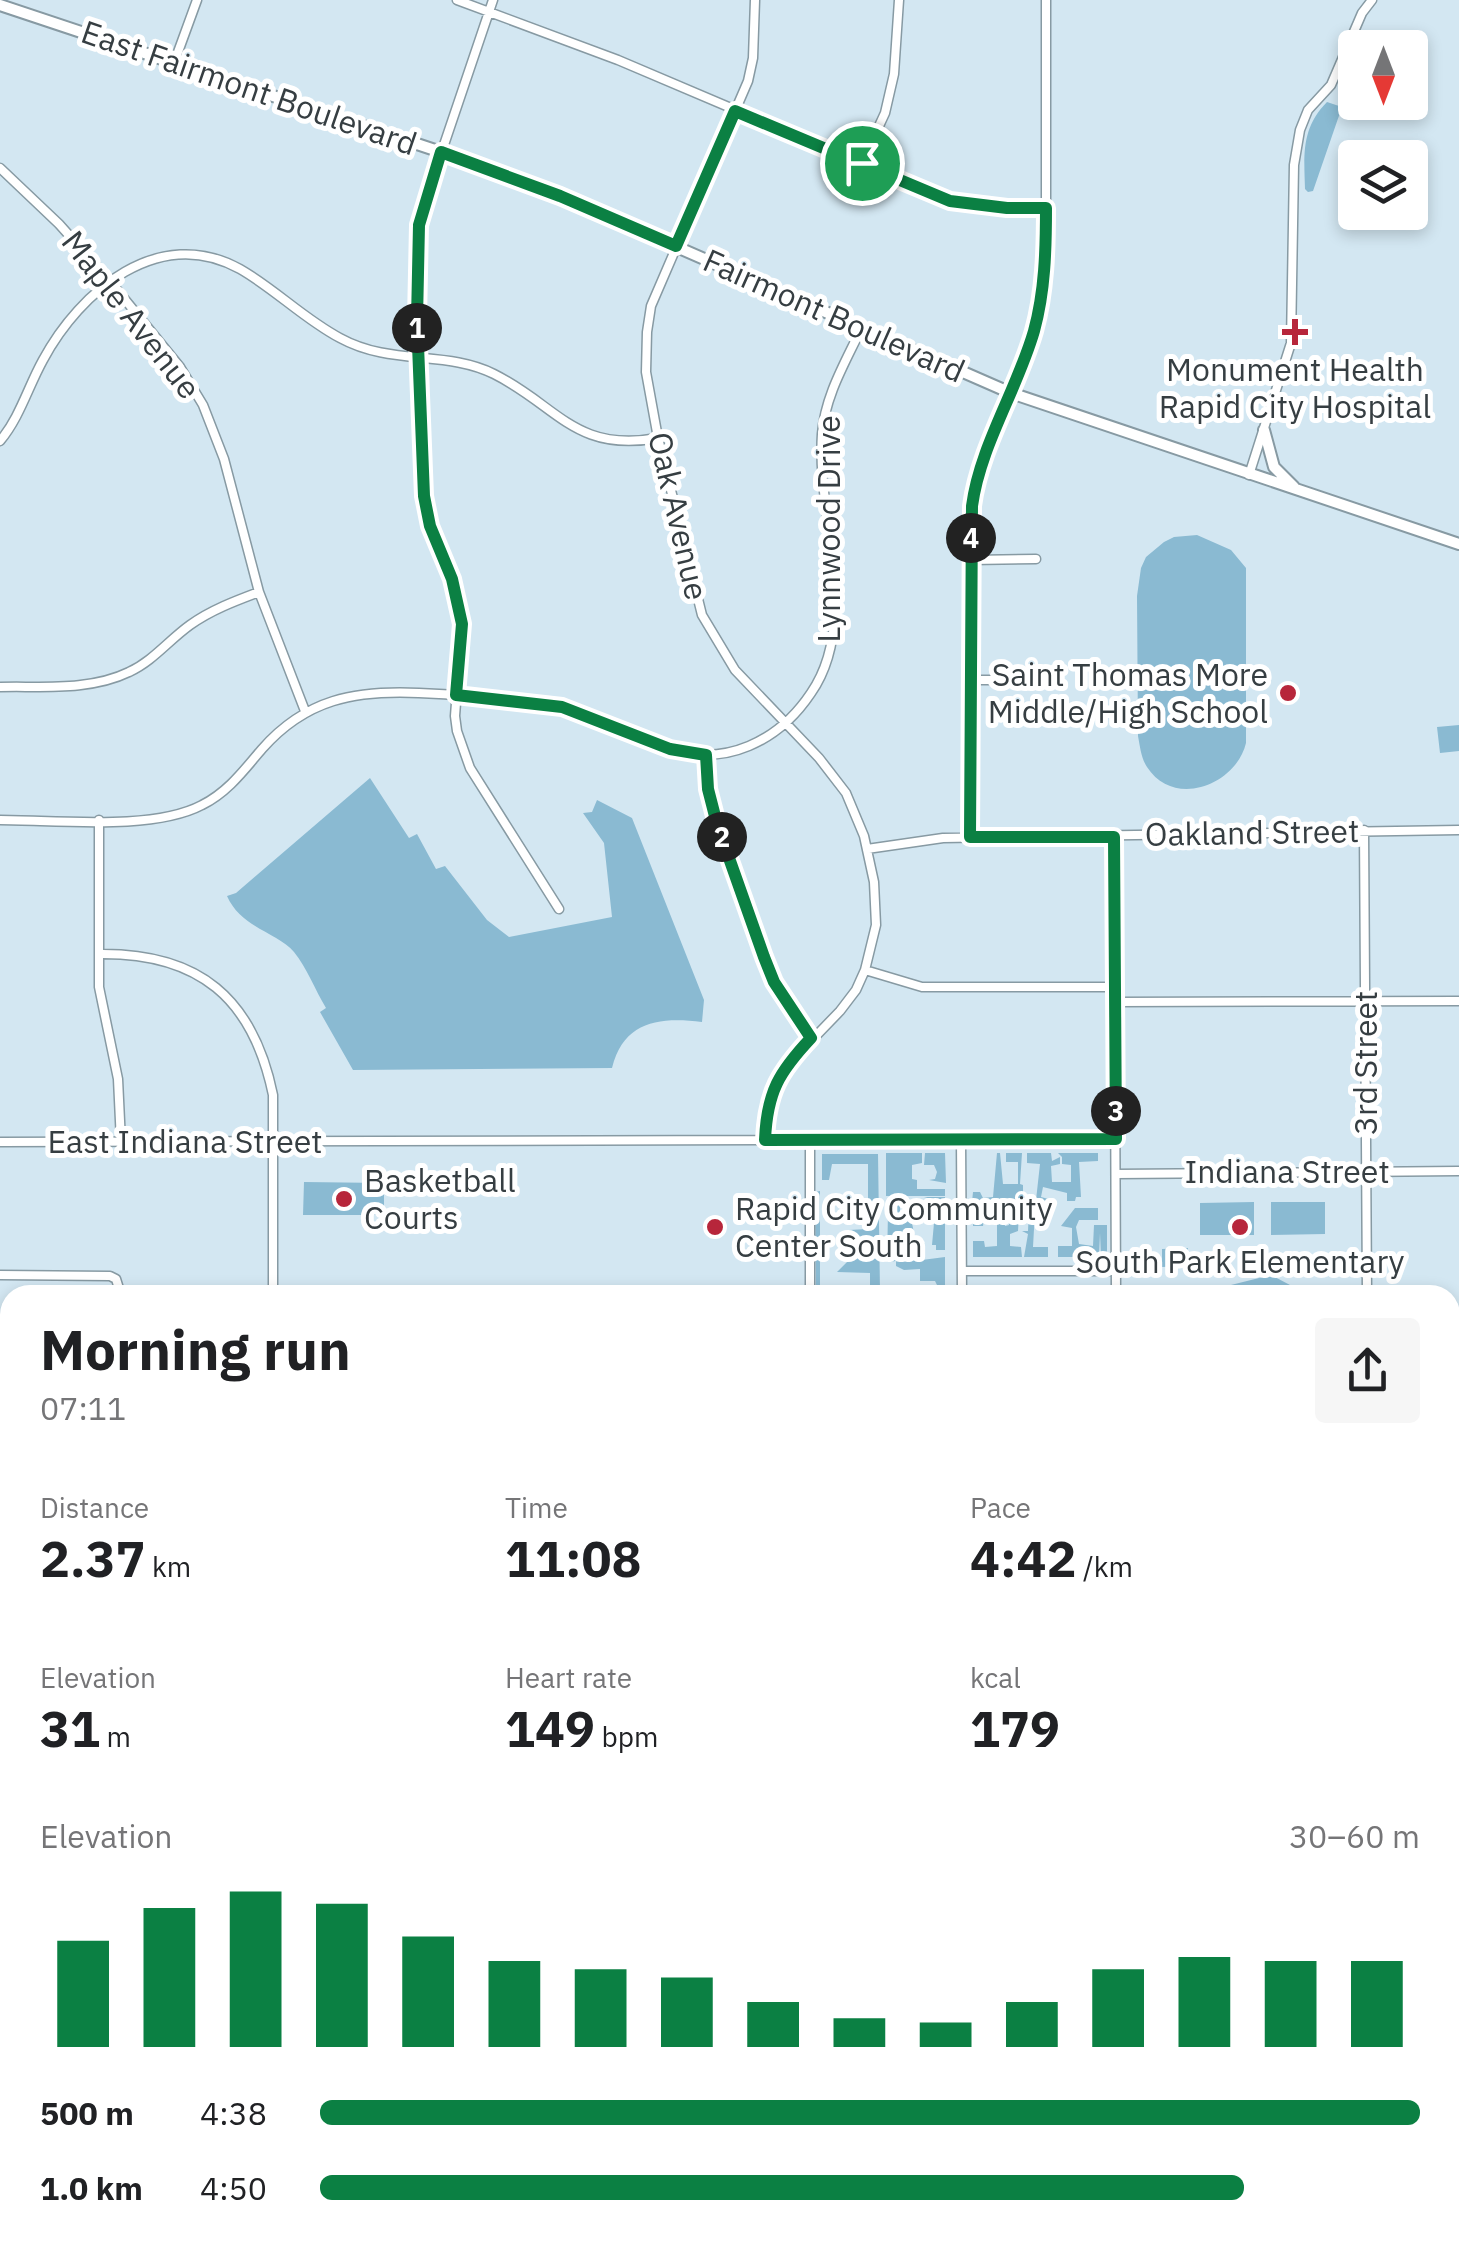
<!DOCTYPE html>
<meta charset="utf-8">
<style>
body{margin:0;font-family:"IBM Plex Sans",sans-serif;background:#f6f6f6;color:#202124;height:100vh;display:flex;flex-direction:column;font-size:38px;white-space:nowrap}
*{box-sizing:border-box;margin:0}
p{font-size:32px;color:#757577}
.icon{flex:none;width:55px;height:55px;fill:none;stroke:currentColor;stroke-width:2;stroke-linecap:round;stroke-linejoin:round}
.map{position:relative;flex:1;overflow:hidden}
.drawer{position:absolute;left:0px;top:1285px;width:1460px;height:962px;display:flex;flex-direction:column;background:#fff;border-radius:30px 30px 0 0;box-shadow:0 5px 15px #0003}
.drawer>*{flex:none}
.needle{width:65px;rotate:180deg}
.buttons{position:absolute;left:1338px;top:30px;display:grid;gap:20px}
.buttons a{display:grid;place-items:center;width:90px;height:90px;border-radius:10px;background:#fff;box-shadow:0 5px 15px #0003;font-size:50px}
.pin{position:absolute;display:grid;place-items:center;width:85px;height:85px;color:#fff;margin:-42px;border:5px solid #fff;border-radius:50%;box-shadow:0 2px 10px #0007}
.km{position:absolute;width:50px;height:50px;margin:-25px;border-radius:50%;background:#222;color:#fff;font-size:28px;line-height:50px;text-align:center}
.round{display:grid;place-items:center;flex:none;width:105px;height:105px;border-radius:10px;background:#f6f6f6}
.head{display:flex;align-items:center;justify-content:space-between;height:170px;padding:0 40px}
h1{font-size:55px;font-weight:700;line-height:75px}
.metrics{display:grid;grid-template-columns:repeat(3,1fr);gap:15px;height:170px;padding:10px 40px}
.metrics div{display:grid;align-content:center}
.metrics b{font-size:50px;font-weight:700}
.metrics small{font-size:28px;font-weight:400}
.metrics p{font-size:28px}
.chart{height:280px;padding:20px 40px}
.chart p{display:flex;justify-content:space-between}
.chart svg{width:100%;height:180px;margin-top:10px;stroke:#0b8043;stroke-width:6}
ul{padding:0 40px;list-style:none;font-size:32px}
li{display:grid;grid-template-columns:160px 120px 1fr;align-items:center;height:75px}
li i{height:25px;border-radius:12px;background:#0b8043}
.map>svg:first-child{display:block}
.green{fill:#8abad2}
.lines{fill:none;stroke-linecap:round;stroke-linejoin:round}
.stream{stroke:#c3beee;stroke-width:2.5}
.street-casing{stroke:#879aa3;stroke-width:11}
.secondary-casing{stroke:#879aa3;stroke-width:14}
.street{stroke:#fff;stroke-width:8}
.secondary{stroke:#fff;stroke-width:10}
.route-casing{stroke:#fff;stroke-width:20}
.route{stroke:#0b8043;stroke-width:12}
.poi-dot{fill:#b7263b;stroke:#fff;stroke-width:4}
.labels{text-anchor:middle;stroke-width:10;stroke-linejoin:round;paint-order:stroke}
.street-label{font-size:32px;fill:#363e42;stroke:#fff}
.poi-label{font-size:32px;fill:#363e42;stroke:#fff}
</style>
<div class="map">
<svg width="1459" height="2246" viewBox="0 0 1459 2246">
<rect width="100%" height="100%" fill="#d3e7f2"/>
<path class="green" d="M1327,102L1342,107L1313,191L1308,192L1305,189C1304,155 1301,128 1327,102Z
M1197,535L1231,550L1246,568V743C1236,785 1174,809 1147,767C1141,758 1140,746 1138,736L1137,596L1141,568L1146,557L1164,542L1174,537Z
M1459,725V751L1440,753L1437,727Z
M370,778L409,838L417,834L436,869L445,866L487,920L509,937L612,917L604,843L583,813L592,812L597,800L632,818L704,1000L702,1022C659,1017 624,1021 612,1068L353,1070L320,1012L326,1008C315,990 307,968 294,952C278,933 241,928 227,896L236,893Z
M886,1153H922V1163L912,1165V1179L917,1180V1189H945V1196H886Z
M925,1153H945L946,1183L929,1180L935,1179L937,1172L934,1165H924Z
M997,1153H1000L1003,1184H1018V1162H1006V1153H1022L1020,1184L1023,1185V1200L1030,1198L1031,1203L972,1202L973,1192H980L983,1198L993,1197Z
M1027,1153H1051L1052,1161L1060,1157V1164L1051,1166L1052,1182H1071V1165L1062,1164V1157L1058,1153H1098V1161L1079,1162L1081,1197H1076L1075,1201H1067V1193L1043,1187L1041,1197L1056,1201L1036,1200L1040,1164L1027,1163Z
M822,1154H878L880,1291H870V1273L837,1272L852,1257V1249L847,1248L849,1230L868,1229V1164H832L829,1180H822Z
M304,1182L384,1183V1215H303Z
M820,1191V1295H816L815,1192Z
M924,1197H945V1250H936V1245H932L934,1223H912L916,1243H925L921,1246L922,1260L945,1257V1287H938L935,1281H920V1269L904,1270L896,1266V1261L887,1262L888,1212L896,1211L897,1198H910L900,1200V1213H934L935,1200Z
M1254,1202V1235H1200V1203Z
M1271,1202H1325V1234L1271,1235Z
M973,1208L1002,1209L1005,1226L1009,1225L1008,1217L1014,1216L1010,1209L1019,1213L1018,1231L1010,1234V1246L1021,1247L1022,1257H973V1241H984L985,1247L997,1246V1219H984L983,1226H973Z
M1029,1208L1035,1211L1033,1247H1048V1257H1024L1028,1234L1022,1231H1028Z
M1075,1208H1098V1220H1079L1076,1227L1079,1244L1093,1246L1094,1225H1107V1257H1101L1100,1233L1099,1257H1058V1246H1072V1228L1061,1226Z
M1188,1248V1266L1162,1267V1249Z
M1271,1275L1309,1295H1203V1292Z"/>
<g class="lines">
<path class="stream" d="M0,1479H10"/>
<g class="street-casing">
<path id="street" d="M457,0L618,60L950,201L1007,208H1046
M493,0L424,204L417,241L416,275L422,478L430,526L452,579L462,624L455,716L457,731L470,768L559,909
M755,0L753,58L748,81L651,306L647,332L646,372L658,438L702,615L735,670L819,758L846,793L864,836L874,882L876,925L865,970L856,990L840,1011L783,1070L771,1094L765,1140
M174,63L197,0
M862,163L885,113L894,74L899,0
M0,168L59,224L109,280L180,367L203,405L224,459L259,592L305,711
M0,441C20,417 28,387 43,360C80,291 159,224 240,269C275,289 304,319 340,338C391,366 446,350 494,374C558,406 575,453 658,438
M1249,475L1291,343L1294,165L1300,130L1308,110L1331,85L1362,13L1372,0
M971,560L1036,559
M971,680H1036
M0,687C42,686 90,691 129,672C153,661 169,640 190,625C211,610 235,601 259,592
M705,755L708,789L717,824L764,957L773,982L811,1038
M0,820C56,820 153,831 202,805C228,792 244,770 262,749C306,699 355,690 419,693C466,695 516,698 562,707C599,715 633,735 668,748C725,768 779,741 811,693C861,621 816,516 822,434C825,396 845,363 861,329
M99,820V987L118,1079L121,1142
M1364,830L1367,1295
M970,837L972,506L978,478L1033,334L1041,303L1046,251V0
M1114,837L1116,1295
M867,849L943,838L1459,830
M100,954C199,953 253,998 273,1095V1295
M865,970L922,987H1115
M1115,1002L1459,1001
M961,1139L962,1295
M810,1140V1295
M0,1142L1116,1139
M1116,1174L1459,1171
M962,1271H1116
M0,1275L110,1276L116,1279L121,1295
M1450,1333H1459
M0,1410H10
M1450,1494H1459
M0,1546H10
M1450,1656H1459
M0,1679H10
M1450,1818H1459
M0,1830H10
M0,2124H10
M1450,2125H1459
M548,2238V2246
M943,2238V2246
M1372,2238V2246
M280,2246V2238"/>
</g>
<g class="secondary-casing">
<path id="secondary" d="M0,5L441,152L560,196L1011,393L1459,544
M1264,430L1274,467L1294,487
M1450,1978H1459
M0,1987H10"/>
</g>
<use href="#street" class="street"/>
<use href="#secondary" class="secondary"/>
</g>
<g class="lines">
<g class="route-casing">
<path id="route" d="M735,111L950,201L1007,208H1046C1046,249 1045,291 1034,331C1017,390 980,446 972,506L970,837H1114L1116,1139L765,1140C767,1092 779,1072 811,1038L774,982L764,957L717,824L708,789L706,755L670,749L562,707L456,695L462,624L452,579L430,526L424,496L417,320L419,225L441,152L560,196L676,246Z"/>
</g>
<use href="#route" class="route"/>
</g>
<g class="poi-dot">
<path d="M1290 317h10v10h10v10h-10v10h-10v-10h-10v-10h10z"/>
<circle cx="1288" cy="693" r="10"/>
<circle cx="344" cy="1199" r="10"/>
<circle cx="715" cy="1227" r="10"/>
<circle cx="1240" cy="1227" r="10"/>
</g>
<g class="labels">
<g class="street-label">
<text transform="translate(249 88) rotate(19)" y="11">East Fairmont Boulevard</text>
<text transform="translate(131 315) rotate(52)" y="11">Maple Avenue</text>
<text transform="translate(834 316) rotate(24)" y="11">Fairmont Boulevard</text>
<text transform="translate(678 516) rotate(77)" y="11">Oak Avenue</text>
<text transform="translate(829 529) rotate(-90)" y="11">Lynnwood Drive</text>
<text transform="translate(1252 833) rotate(-1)" y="11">Oakland Street</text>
<text transform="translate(1366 1063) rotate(-90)" y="11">3rd Street</text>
<text x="185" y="1153">East Indiana Street</text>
<text x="1287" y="1183">Indiana Street</text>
</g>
<g class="poi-label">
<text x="1295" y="381">Monument Health<tspan x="1295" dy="37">Rapid City Hospital</tspan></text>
<text x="1268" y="686" text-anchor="end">Saint Thomas More<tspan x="1268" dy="37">Middle/High School</tspan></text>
<text x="364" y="1192" text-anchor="start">Basketball<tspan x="364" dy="37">Courts</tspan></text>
<text x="735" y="1220" text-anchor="start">Rapid City Community<tspan x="735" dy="37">Center South</tspan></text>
<text x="1240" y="1273">South Park Elementary</text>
</g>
</g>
</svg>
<div class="buttons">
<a><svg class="needle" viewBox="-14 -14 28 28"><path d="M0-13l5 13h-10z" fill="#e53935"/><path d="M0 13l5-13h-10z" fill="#757577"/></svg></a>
<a><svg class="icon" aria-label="layers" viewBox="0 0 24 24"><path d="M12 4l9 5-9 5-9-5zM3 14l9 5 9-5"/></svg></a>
</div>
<div class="pin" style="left:862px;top:163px;background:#1e9e55"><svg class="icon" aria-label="arrive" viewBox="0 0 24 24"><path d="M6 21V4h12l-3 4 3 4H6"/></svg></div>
<b class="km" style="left:417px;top:328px">1</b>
<b class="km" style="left:722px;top:837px">2</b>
<b class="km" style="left:1116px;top:1111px">3</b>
<b class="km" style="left:971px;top:538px">4</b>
<section class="drawer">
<div class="head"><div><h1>Morning run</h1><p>07:11</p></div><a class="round"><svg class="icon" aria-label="share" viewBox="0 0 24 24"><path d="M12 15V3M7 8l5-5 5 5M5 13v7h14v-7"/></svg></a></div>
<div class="metrics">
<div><p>Distance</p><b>2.37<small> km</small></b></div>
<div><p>Time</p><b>11:08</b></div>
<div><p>Pace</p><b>4:42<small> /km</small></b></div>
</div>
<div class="metrics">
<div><p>Elevation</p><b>31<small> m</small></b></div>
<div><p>Heart rate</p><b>149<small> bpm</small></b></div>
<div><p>kcal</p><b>179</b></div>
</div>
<div class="chart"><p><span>Elevation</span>30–60 m</p>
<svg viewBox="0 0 160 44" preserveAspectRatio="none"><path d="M5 44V18M15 44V10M25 44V6M35 44V9M45 44V17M55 44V23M65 44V25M75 44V27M85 44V33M95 44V37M105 44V38M115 44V33M125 44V25M135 44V22M145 44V23M155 44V23"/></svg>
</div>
<ul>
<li><b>500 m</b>4:38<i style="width:100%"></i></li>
<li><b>1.0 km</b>4:50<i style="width:84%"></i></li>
</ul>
</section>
</div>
